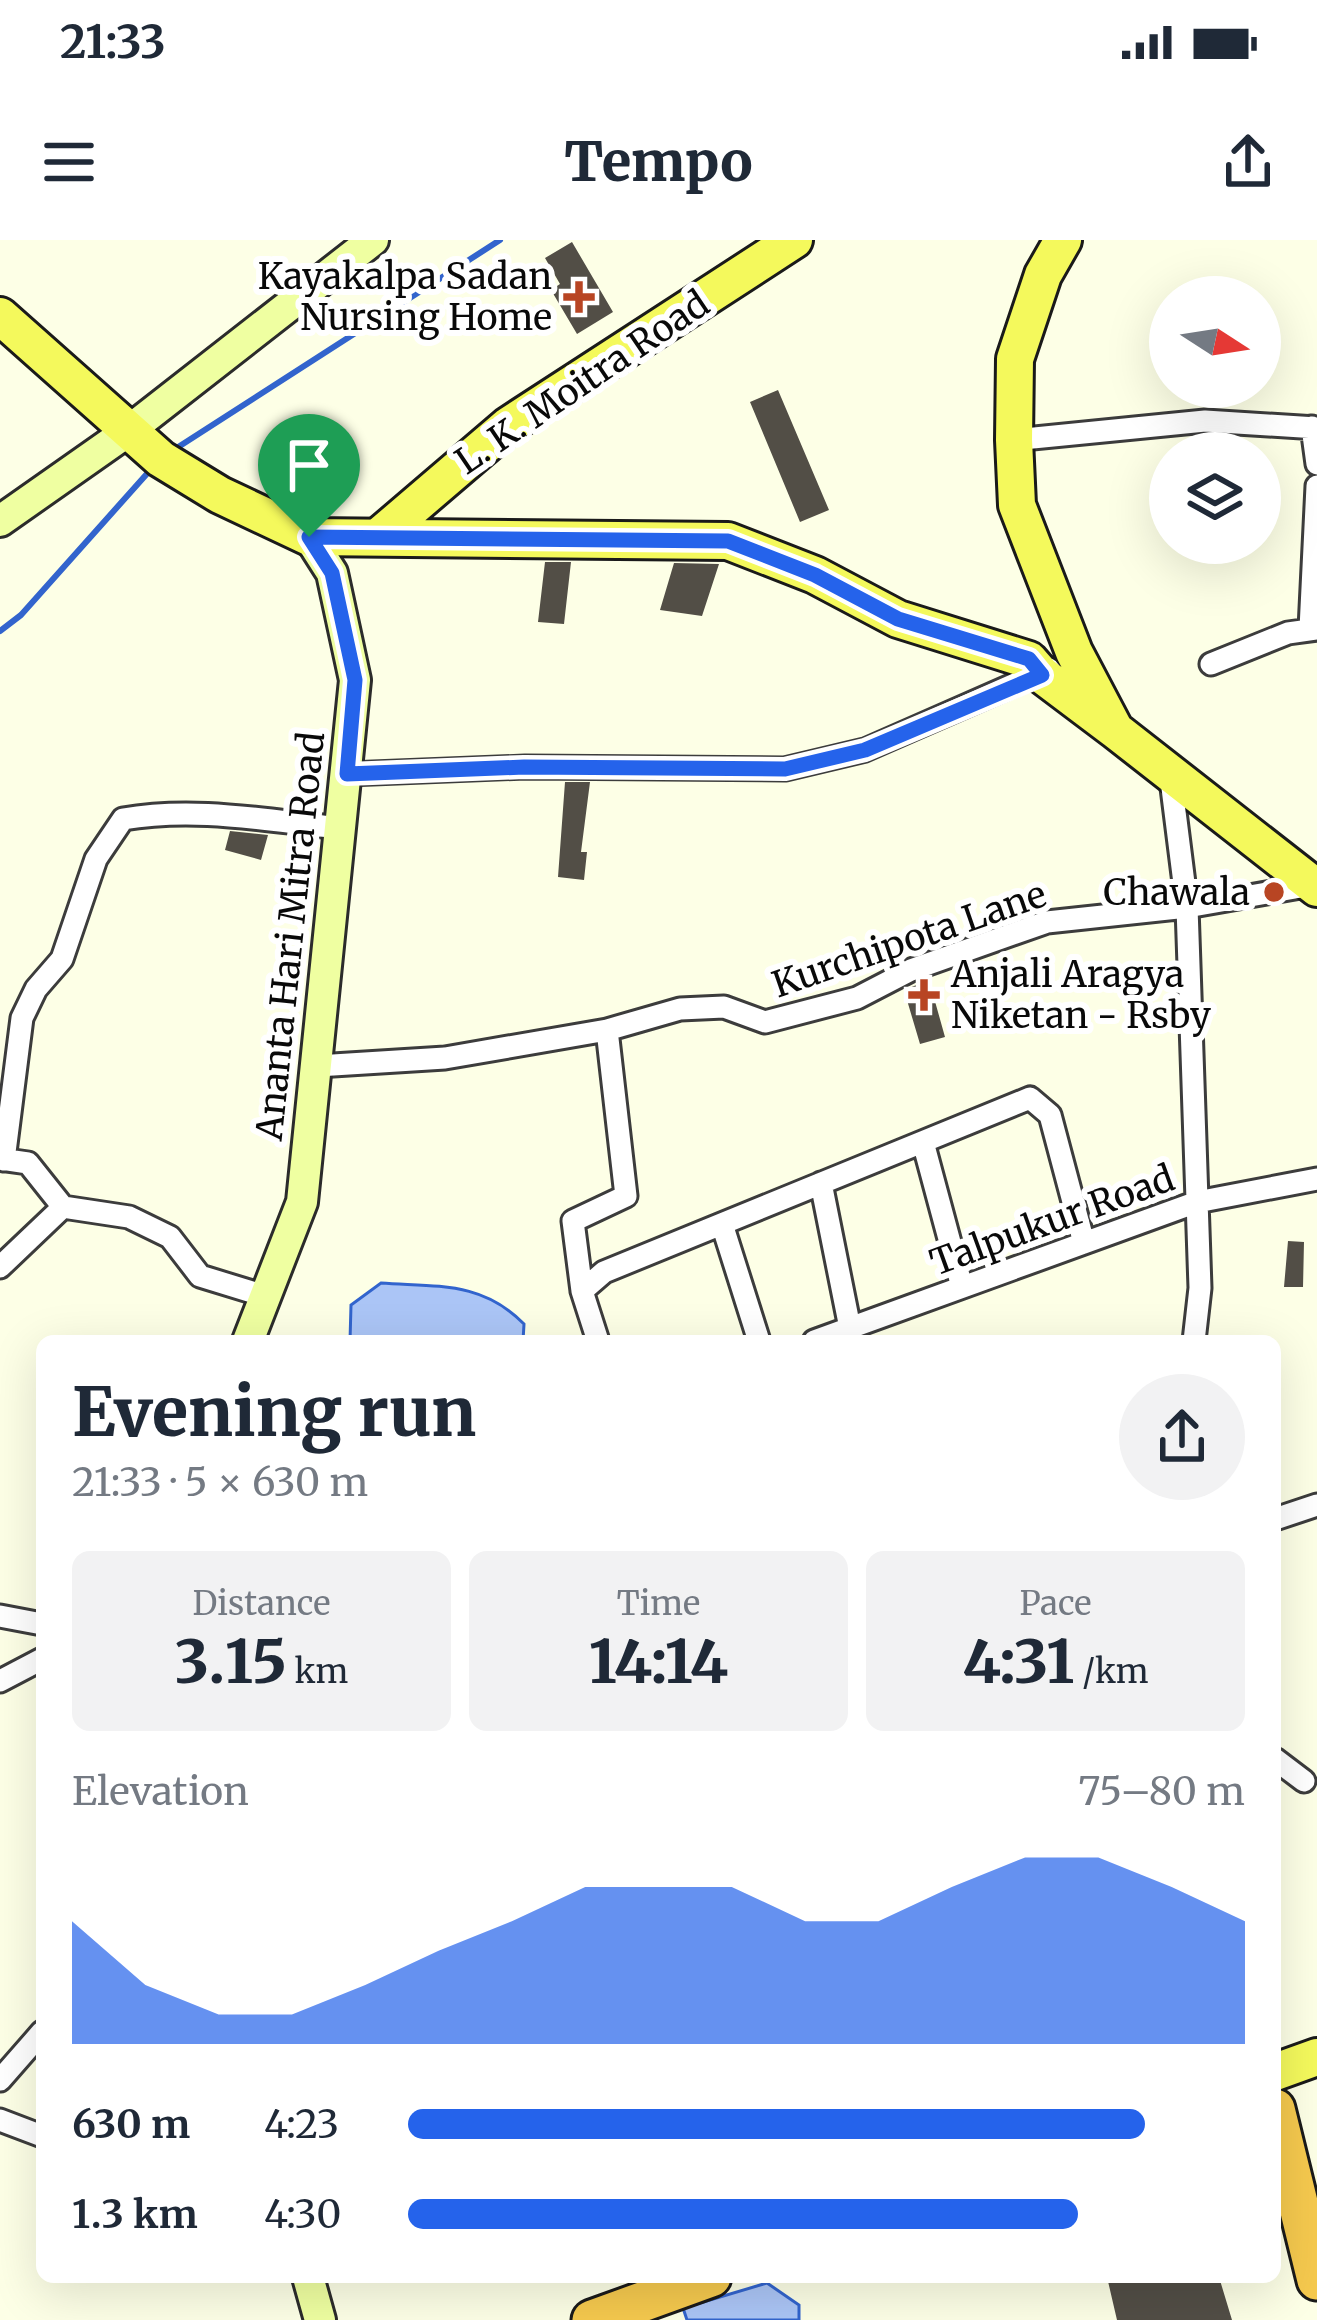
<!DOCTYPE html>
<meta charset="utf-8">
<style>
body{margin:0;font-family:Merriweather,serif;background:#f2f2f3;color:#1f2937;height:100vh;display:flex;flex-direction:column;font-size:45px;white-space:nowrap}
*{box-sizing:border-box;margin:0}
p{font-size:39px;color:#747a83}
.icon{flex:none;width:66px;height:66px;fill:none;stroke:currentColor;stroke-width:2;stroke-linecap:round;stroke-linejoin:round}
.map{position:relative;flex:1;overflow:hidden}
.details{position:absolute;left:36px;top:1095px;width:1245px;height:948px;display:flex;flex-direction:column;background:#fff;border-radius:18px;box-shadow:0 12px 48px #0002}
.details>*{flex:none}
.needle{width:78px;rotate:102deg}
.tools{position:absolute;left:1149px;top:36px;display:grid;gap:24px}
.tools a{display:grid;place-items:center;width:132px;height:132px;border-radius:50%;background:#fff;box-shadow:0 12px 48px #0002;font-size:60px}
.pin{position:absolute;display:grid;place-items:center;width:102px;height:102px;color:#fff;margin:-123px -51px;border-radius:50% 50% 50% 0;rotate:-45deg;box-shadow:0 0 12px #0007}
.pin .icon{rotate:45deg}
.round{display:grid;place-items:center;flex:none;width:126px;height:126px;border-radius:63px;background:#f2f2f3}
.head{display:flex;align-items:center;justify-content:space-between;height:204px;padding:0 36px}
h1{font-size:66px;font-weight:800;line-height:90px}
.metrics{display:grid;grid-template-columns:repeat(3,1fr);gap:18px;height:204px;padding:12px 36px}
.metrics div{display:grid;align-content:center;border-radius:18px;background:#f2f2f3;text-align:center}
.metrics b{font-size:60px;font-weight:800}
.metrics small{font-size:33px;font-weight:400}
.metrics p{font-size:33px}
.chart{height:336px;padding:24px 36px}
.chart p{display:flex;justify-content:space-between}
.chart svg{width:100%;height:216px;margin-top:12px;fill:#2563eb;opacity:.7}
ul{padding:0 36px;list-style:none;font-size:39px}
li{display:grid;grid-template-columns:192px 144px 1fr;align-items:center;height:90px}
li i{height:30px;border-radius:15px;background:#2563eb}
.status{display:flex;justify-content:space-between;align-items:center;height:84px;padding:0 60px;background:#fff;direction:ltr}
.status svg{height:33px;fill:currentColor}
header{display:flex;justify-content:space-between;align-items:center;height:156px;padding:0 36px;background:#fff;font-size:54px;font-weight:800}
.map>svg:first-child{display:block}
.water{fill:#abc5f6;stroke:#3264cd;stroke-width:3}
.lines{fill:none;stroke-linecap:round;stroke-linejoin:round}
.stream{stroke:#3264cd;stroke-width:6}
.building{fill:#524e46}
.street-casing{stroke:#3c3c3c;stroke-width:27}
.secondary-casing{stroke:#2b2b2b;stroke-width:36}
.primary-casing{stroke:#1a1a1a;stroke-width:42}
.highway-casing{stroke:#1a1a1a;stroke-width:45}
.street{stroke:#fff;stroke-width:21}
.secondary{stroke:#efffa1;stroke-width:30}
.primary{stroke:#f4f95c;stroke-width:36}
.highway{stroke:#f5c94e;stroke-width:39}
.route-casing{stroke:#fff;stroke-width:24}
.route{stroke:#2563eb;stroke-width:15}
.poi-dot{fill:#b84523;stroke:#fff;stroke-width:4.5}
.labels{text-anchor:middle;stroke-width:12;stroke-linejoin:round;paint-order:stroke}
.poi-label{font-size:36px;fill:#090909;stroke:#fff;text-anchor:end}
.street-label{font-size:36px;fill:#090909;stroke:#fff}
</style>
<div class="status"><b>21:33</b><svg viewBox="0 0 49 12"><path d="M0 12V9h3v3zM5 12V6h3v6zM10 12V3h3v9zM15 12V0h3v12zM26 1h20v11H26zM47 4h2v5h-2z"/></svg></div>
<header><svg class="icon" aria-label="menu" viewBox="0 0 24 24"><path d="M4 6h16M4 12h16M4 18h16"/></svg>Tempo<svg class="icon" aria-label="share" viewBox="0 0 24 24"><path d="M12 15V3M7 8l5-5 5 5M5 13v7h14v-7"/></svg></header>
<div class="map">
<svg width="1317" height="2080" viewBox="0 0 1317 2080">
<rect width="100%" height="100%" fill="#fdffe6"/>
<path class="water" d="M381,1043C437,1047 482,1041 524,1084L523,1101H350L351,1065Z
M767,2043L799,2065V2080H687L683,2068Z"/>
<g class="lines">
<path class="stream" d="M172,211L500,0
M0,391L21,375L153,227"/>
</g>
<path class="building" d="M572,2L613,72L577,94L551,50L560,44L545,18Z
M778,150L829,270L800,282L750,162Z
M545,322H571L564,384L538,382Z
M674,323L719,324L702,376L660,370Z
M565,542H590L581,612H587L584,640L558,637Z
M230,591L268,595L261,620L225,610Z
M929,740L945,797L920,804L904,750Z
M1288,1001L1304,1002L1303,1047H1284Z
M1107,2037H1219L1232,2080H1117Z"/>
<g class="lines">
<g class="street-casing">
<path id="street" d="M1312,187L1317,224
M1014,200L1205,181L1317,188
M1310,389L1317,246
M1211,424L1288,393L1317,389
M1170,532L1187,667L1200,1048L1194,1101
M348,534L525,527L785,529L865,510L1049,429
M317,826L445,818L607,790L680,769L724,767L765,782L857,758L911,730L1047,682L1187,667L1312,645
M923,902L962,1047
M0,919L28,923L63,967
M4,920L22,778L36,749L62,719L96,619L123,579C197,566 268,581 341,588
M821,943L850,1088
M722,984L759,1101
M0,1027L63,967L129,977L170,997L200,1036L265,1056
M582,1051L573,981L626,956L607,790
M598,1101L582,1051L604,1032L1030,858L1050,875L1084,1003
M814,1101L1197,962L1317,939
M1275,1279L1317,1265
M0,1376L42,1384
M0,1441L42,1419
M1275,1519L1304,1541
M0,1840L42,1792
M0,1880L42,1896"/>
</g>
<g class="secondary-casing">
<path id="secondary" d="M0,281L131,189L373,0
M248,1101L302,962L355,440L332,333L309,297
M308,2037L320,2080"/>
</g>
<g class="primary-casing">
<path id="primary" d="M1063,0L1043,35L1015,119L1014,200L1017,265L1074,412L1115,490L1317,648
M0,76L161,219L220,255L309,297L728,301L815,335L898,379L1029,420L1042,435L1115,490
M378,297L509,185L794,0
M1275,1832L1317,1817"/>
</g>
<g class="highway-casing">
<path id="highway" d="M1275,1869L1317,2040
M592,2080L711,2037"/>
</g>
<use href="#street" class="street"/>
<use href="#secondary" class="secondary"/>
<use href="#primary" class="primary"/>
<use href="#highway" class="highway"/>
</g>
<g class="lines">
<g class="route-casing">
<path id="route" d="M309,297L728,301L815,335L898,379L1029,419L1042,435L865,510L785,529L524,527L347,534L355,440L332,333Z"/>
</g>
<use href="#route" class="route"/>
</g>
<g class="poi-dot">
<path d="M573 39h12v12h12v12h-12v12h-12v-12h-12v-12h12z"/>
<circle cx="1274" cy="652" r="12"/>
<path d="M918 737h12v12h12v12h-12v12h-12v-12h-12v-12h12z"/>
</g>
<g class="labels">
<g class="poi-label">
<text x="552" y="49">Kayakalpa Sadan<tspan x="552" dy="41">Nursing Home</tspan></text>
<text x="1250" y="665">Chawala</text>
<text x="951" y="747" text-anchor="start">Anjali Aragya<tspan x="951" dy="41">Niketan - Rsby</tspan></text>
</g>
<g class="street-label">
<text transform="translate(582 142) rotate(-34)" y="13">L. K. Moitra Road</text>
<text transform="translate(290 696) rotate(-84)" y="13">Ananta Hari Mitra Road</text>
<text transform="translate(909 699) rotate(-19)" y="13">Kurchipota Lane</text>
<text transform="translate(1052 980) rotate(-20)" y="13">Talpukur Road</text>
</g>
</g>
</svg>
<div class="tools">
<a><svg class="needle" viewBox="-14 -14 28 28"><path d="M0-13l5 13h-10z" fill="#e53935"/><path d="M0 13l5-13h-10z" fill="#747a83"/></svg></a>
<a><svg class="icon" aria-label="layers" viewBox="0 0 24 24"><path d="M12 4l9 5-9 5-9-5zM3 14l9 5 9-5"/></svg></a>
</div>
<div class="pin" style="left:309px;top:297px;background:#1e9e55"><svg class="icon" aria-label="arrive" viewBox="0 0 24 24"><path d="M6 21V4h12l-3 4 3 4H6"/></svg></div>
<section class="details">
<div class="head"><div><h1>Evening run</h1><p>21:33 · 5 × 630 m</p></div><a class="round"><svg class="icon" aria-label="share" viewBox="0 0 24 24"><path d="M12 15V3M7 8l5-5 5 5M5 13v7h14v-7"/></svg></a></div>
<div class="metrics">
<div><p>Distance</p><b>3.15<small> km</small></b></div>
<div><p>Time</p><b>14:14</b></div>
<div><p>Pace</p><b>4:31<small> /km</small></b></div>
</div>
<div class="chart"><p><span>Elevation</span>75–80 m</p>
<svg viewBox="0 0 160 44" preserveAspectRatio="none"><path d="M0 44V19L10 32L20 38L30 38L40 32L50 25L60 19L70 12L80 12L90 12L100 19L110 19L120 12L130 6L140 6L150 12L160 19V44z"/></svg>
</div>
<ul>
<li><b>630 m</b>4:23<i style="width:88%"></i></li>
<li><b>1.3 km</b>4:30<i style="width:80%"></i></li>
</ul>
</section>
</div>
